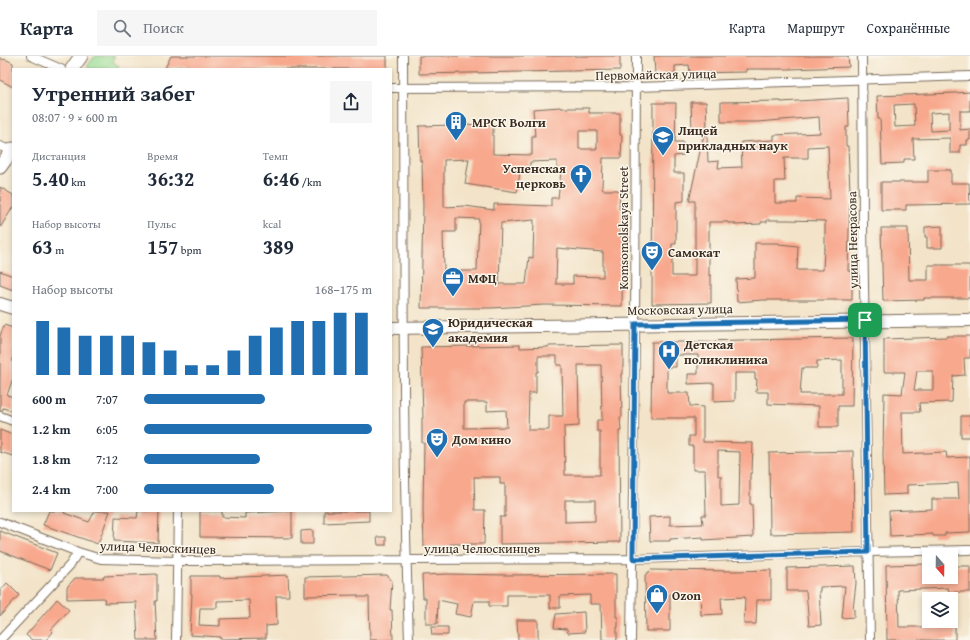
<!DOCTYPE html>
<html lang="ru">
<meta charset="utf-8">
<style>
body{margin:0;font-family:"Gentium Book Plus",serif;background:#f6f6f7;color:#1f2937;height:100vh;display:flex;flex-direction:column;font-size:15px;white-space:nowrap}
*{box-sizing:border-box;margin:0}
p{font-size:13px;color:#747a83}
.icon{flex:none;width:22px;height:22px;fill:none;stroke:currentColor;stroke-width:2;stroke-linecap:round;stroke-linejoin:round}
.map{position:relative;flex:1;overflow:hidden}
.sheet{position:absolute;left:12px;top:12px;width:380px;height:444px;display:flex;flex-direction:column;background:#fff;border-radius:0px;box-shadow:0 2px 6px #0003}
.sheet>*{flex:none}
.needle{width:26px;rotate:160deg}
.controls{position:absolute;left:922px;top:492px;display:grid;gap:8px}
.controls a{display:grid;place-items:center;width:36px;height:36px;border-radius:0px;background:#fff;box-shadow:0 2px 6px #0003;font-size:20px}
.pin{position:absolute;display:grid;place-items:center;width:34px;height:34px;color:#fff;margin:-17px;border-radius:8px;box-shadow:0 2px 6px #0006}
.round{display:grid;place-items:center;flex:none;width:42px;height:42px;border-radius:0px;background:#f6f6f7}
.head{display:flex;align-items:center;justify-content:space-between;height:68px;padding:0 20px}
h1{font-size:22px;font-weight:800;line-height:30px}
.stats{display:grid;grid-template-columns:repeat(3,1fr);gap:6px;height:68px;padding:4px 20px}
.stats div{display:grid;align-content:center}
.stats b{font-size:20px;font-weight:800}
.stats small{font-size:11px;font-weight:400}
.stats p{font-size:11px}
.chart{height:112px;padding:8px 20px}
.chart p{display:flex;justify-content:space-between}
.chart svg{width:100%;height:72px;margin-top:4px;stroke:#1f6fb2;stroke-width:6}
ul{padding:0 20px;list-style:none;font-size:13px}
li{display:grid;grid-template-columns:64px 48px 1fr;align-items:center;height:30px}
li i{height:10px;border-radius:5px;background:#1f6fb2}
header{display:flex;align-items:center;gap:24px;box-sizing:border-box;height:56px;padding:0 20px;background:#fff;border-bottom:1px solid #e0e1e3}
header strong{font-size:19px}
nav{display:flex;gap:22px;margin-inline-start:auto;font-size:14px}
.search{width:280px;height:36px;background:#f6f6f7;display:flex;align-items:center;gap:10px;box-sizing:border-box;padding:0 14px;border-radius:0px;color:#747a83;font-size:15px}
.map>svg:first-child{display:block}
.green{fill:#98dd95;stroke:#6a845a}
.building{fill:#f8a88d;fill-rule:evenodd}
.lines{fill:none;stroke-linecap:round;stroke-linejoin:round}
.minor-casing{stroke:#7b6b5a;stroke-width:10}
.secondary-casing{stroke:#7b6b5a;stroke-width:14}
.primary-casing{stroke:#7b6b5a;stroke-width:15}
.minor{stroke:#fff;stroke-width:8}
.secondary{stroke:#fff;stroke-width:12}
.primary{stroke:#fff;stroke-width:13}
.route-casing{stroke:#fff;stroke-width:8}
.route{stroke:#1f6fb2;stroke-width:5}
.labels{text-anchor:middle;stroke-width:3;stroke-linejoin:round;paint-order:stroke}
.street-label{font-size:13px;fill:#3b2a1e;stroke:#fbf7ec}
.poi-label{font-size:13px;font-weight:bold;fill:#3b2a1e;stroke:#fbf7ec;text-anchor:start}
</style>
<header>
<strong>Карта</strong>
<div class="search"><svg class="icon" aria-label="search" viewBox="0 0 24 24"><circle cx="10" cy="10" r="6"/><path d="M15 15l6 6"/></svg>Поиск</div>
<nav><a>Карта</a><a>Маршрут</a><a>Сохранённые</a></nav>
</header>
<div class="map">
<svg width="970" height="584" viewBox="0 0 970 584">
<rect width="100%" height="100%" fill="#fbf7ec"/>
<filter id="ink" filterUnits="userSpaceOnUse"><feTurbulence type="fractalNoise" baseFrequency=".025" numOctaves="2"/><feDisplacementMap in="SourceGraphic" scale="8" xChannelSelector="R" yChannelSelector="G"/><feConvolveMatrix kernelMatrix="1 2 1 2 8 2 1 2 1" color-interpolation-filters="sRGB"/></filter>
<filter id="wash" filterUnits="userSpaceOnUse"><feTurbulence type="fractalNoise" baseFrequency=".012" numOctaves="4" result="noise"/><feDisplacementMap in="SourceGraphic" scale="16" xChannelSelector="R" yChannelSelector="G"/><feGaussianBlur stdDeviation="0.9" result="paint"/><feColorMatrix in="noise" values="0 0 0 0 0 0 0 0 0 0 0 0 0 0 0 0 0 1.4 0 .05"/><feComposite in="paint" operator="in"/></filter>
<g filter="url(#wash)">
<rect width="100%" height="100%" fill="#f3e4c9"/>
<path class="green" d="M95,0H114L113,6L119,10L118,13H88V9Z"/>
<g id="blocks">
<path class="building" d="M171,0H387V13H188L187,10L165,12Z
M419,0H620V14L419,18Z
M654,0H848L849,11L788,13H746V16L690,17L689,9L675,10V18H655Z
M0,2L4,4L5,3L13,7V31L0,24Z
M970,36V55H960V74L970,73V84H967V89H960V97H950V82L913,83L914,103H904V107L882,108L880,63H878L877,40L955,37ZM914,48L915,70L895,71L894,49ZM949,56V74L931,75L930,57Z
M848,42L849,71H846V90H848L850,135L848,215H852V244H762L737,246L736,223L755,222V187H779V188L798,190L797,214H823L824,193H825V165L787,164H767V166H761V168L735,169V167H728V166H709V220L711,219V247L652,248L653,47H676L675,86H683L684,99L674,100V117H684V145L676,146V188H672V220H695V145H689L704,78L707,79L708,106L719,105L718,112L742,111L741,86L774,84V79L820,77L819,61L757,66H721V46L781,45V46ZM828,90L830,143L797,142V147H775V125H785L784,102H808V91Z
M691,46H706L707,72L692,73Z
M560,51V52H589V57H620V79H622L621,102H603L602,132L603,134H620L619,153H621L620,180L623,181L622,250L544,249L491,252H421L423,151L422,105H420L419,70L493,68V98L532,99V80H535L533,53ZM579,75H597V93H579ZM469,103L465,128L517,136L520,116L530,117V106L557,105V115H561L558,142H551V150L494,148V154L465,150L444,151V104ZM456,162L479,163L477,215H444L443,176H456ZM534,164L533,202L529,201L526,228H499L501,167ZM557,192L603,196V221L573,220V228H556Z
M928,114H951V127H969L970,148L906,149V154H881V126H928Z
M0,131L13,139V151L0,172Z
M942,170V192H927V181H925V171Z
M881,172H908L909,224H928V209H970V242H924V244L883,245Z
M0,215L13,220V234L0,229Z
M4,269L13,272V322L7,339L13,341V355L3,352L2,355H0V280Z
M947,280H970V302H964L965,319L953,320L952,346L919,347L920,356H902L903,398L946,396L947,402L970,401V476L945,477V480H933V478L890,480L889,455L932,453V443H959L958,427L907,429V438L884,439L883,399L884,337L902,338L905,316H884V283L947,281ZM917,315H933V334H914Z
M853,282L852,350H838V371H819V350L768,348V336H756L757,323H755V317H735V345L714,346V327L688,328V318H698V299H676V311H667V337H689L690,350L703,351V386L753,387L752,417H750V448H752L753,481L703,484V481L670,483V485H650L649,461L670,460V469L703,468L702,459H706L705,414H693V390H689V380H694V362H651L652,286H699V285L742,284ZM842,304V338H800L802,312H817V305ZM718,395L740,396L739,449L721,450V420H718Z
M520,289V292L548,291V290L623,289V318H621L622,361H620L621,375H619L620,486L500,488V461H505V428H500V421H474L475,454H485L484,488H450V490L424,491L423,452L424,387H422V362H423L421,291ZM538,300H557V309H562L563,360H549V374H528L529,337H536V316H538ZM578,309H601L602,364H597V375H600V419H565L564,371L579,370ZM464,346H487V355L506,354L507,371L464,372ZM565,444H595V465L565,466Z
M961,360H970V381H961Z
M0,374L13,379V400L0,396Z
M853,395L854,476L770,478L769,397Z
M49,455H65L64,457L89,466L95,455H110L98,488L43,469Z
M138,455H159L158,487L114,485L115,461L137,462Z
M200,455H222V461L245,462V457L292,455V482L200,481Z
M324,455H369V465L324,467Z
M313,474V488H301V475Z
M0,475L57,497L50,514L0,495Z
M377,481H386V489H378Z
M929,508V521H951V510H970V536H949L948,532L898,534L899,571H938V565H955V584H887L886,509Z
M855,510L856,527L853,553H854V561L842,562L845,530L820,531V535H819L821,569L809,570L806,535H787V512Z
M651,514L735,515L771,514V544H757L756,568H744L745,541L721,542L722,558L701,559L700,538H670V575H646L645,519Z
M157,518V545H155L157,584H138L136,546L105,547L104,542L67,543V531L75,522H104V520Z
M448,518L507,519L616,518V561H618V571H617V584H602L601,548H590V539L560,540V552H550V539H507V550H489V545H474L471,561L455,558L457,548L438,544L437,568H426V542H423L422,519Z
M288,519L289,540H276L277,569L266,570V582L220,583V581L190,579L192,538H191V520H220V522ZM249,544L250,562L220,563V570L199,569L200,552H217V545Z
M387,519L392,525L390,554H392L393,584H370L369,541H358V539L305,540V521Z
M7,527L19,539L0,560V535Z
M57,543L69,554L51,574L53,576L46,584H32L26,579Z
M584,556L585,576L568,577L567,573L554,572L556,558Z
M517,564H538V584H518Z
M431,571H448V579H432Z"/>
</g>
</g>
<g filter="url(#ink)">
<use href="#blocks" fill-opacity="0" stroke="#7b6b5a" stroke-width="1"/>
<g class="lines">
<g class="minor-casing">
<path id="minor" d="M31,0L61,13
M403,0C404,195 402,389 409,584
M862,0L863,170L870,584
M391,32L637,31L970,20
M0,90L13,96
M0,360L13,365
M0,466L78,496L101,503L177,505L633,503L868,496L970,494
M0,584L70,509L78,496
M176,584L178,455
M631,584L635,286L636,0"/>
</g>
<g class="secondary-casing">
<path id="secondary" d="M0,248L13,252
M391,272L970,264"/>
</g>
<g class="primary-casing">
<path id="primary" d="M72,13L81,0
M0,111L13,93"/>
</g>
<use href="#minor" class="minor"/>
<use href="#secondary" class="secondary"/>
<use href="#primary" class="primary"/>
</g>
</g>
<g class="lines" filter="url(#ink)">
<g class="route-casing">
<path id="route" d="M865,264L868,496L633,503L635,268Z"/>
</g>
<use href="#route" class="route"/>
</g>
<defs>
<g id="building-pin" transform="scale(1.15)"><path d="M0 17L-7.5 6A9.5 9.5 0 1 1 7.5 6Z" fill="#1f6fb2" stroke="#fbf7ec"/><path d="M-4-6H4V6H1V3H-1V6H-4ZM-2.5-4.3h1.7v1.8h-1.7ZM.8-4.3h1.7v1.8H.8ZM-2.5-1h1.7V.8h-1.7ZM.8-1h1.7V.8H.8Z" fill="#fff"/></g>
<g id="school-pin" transform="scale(1.15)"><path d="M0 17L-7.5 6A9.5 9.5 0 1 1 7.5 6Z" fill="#1f6fb2" stroke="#fbf7ec"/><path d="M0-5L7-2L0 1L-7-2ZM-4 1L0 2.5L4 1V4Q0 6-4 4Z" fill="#fff"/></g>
<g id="church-pin" transform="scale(1.15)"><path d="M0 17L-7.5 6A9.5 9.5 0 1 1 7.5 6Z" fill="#1f6fb2" stroke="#fbf7ec"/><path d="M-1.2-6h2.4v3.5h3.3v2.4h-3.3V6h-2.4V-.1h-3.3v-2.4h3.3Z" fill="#fff"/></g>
<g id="theatre-pin" transform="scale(1.15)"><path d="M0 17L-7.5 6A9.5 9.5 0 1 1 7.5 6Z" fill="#1f6fb2" stroke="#fbf7ec"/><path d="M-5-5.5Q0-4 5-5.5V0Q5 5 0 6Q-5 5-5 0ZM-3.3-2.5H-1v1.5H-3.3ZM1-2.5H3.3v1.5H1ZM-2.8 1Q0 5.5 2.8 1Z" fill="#fff"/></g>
<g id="office-pin" transform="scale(1.15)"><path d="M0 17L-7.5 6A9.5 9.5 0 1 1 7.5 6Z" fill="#1f6fb2" stroke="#fbf7ec"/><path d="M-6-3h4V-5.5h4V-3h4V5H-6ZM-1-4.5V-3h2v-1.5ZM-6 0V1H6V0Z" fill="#fff"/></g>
<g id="university-pin" transform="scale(1.15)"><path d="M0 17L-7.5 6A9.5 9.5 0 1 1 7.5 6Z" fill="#1f6fb2" stroke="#fbf7ec"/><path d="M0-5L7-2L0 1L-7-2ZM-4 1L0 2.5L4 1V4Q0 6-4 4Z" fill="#fff"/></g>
<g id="hospital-pin" transform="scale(1.15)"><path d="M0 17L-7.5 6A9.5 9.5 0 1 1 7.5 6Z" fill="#1f6fb2" stroke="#fbf7ec"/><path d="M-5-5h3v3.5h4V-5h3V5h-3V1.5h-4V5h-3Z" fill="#fff"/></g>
<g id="shop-pin" transform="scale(1.15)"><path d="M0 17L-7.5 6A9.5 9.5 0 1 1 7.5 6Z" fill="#1f6fb2" stroke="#fbf7ec"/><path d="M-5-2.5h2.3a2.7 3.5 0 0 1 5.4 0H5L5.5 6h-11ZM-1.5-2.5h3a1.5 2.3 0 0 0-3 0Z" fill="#fff"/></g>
</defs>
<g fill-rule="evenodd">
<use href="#building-pin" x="456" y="66"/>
<use href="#school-pin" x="663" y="81"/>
<use href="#church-pin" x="581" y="119"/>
<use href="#theatre-pin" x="652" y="196"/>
<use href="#office-pin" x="453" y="222"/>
<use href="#university-pin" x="433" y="273"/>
<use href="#hospital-pin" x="669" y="295"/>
<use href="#theatre-pin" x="437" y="383"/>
<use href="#shop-pin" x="657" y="539"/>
</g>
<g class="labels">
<g class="street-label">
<text transform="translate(656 18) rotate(-1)" y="5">Первомайская улица</text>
<text transform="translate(623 172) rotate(-90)" y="5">Komsomolskaya Street</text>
<text transform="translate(852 184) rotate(-91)" y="5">улица Некрасова</text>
<text transform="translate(680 253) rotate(-1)" y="5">Московская улица</text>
<text transform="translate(158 491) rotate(2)" y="5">улица Челюскинцев</text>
<text x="482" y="497">улица Челюскинцев</text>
</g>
<g class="poi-label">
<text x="472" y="71">МРСК Волги</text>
<text x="678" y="79">Лицей<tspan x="678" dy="15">прикладных наук</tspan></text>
<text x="566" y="117" text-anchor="end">Успенская<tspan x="566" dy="15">церковь</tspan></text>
<text x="668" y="201">Самокат</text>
<text x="468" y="227">МФЦ</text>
<text x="448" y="271">Юридическая<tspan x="448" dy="15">академия</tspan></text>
<text x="684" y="293">Детская<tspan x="684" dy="15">поликлиника</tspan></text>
<text x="452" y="388">Дом кино</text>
<text x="672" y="544">Ozon</text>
</g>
</g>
</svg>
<div class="controls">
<a><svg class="needle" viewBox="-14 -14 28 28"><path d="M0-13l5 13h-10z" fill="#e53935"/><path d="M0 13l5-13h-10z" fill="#747a83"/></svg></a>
<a><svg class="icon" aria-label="layers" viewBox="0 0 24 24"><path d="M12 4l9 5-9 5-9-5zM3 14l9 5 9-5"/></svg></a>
</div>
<div class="pin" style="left:865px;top:264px;background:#1e9e55"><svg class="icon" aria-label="arrive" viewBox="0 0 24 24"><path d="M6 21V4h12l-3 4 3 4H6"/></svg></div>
<section class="sheet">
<div class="head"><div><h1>Утренний забег</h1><p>08:07 · 9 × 600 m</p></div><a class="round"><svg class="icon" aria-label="share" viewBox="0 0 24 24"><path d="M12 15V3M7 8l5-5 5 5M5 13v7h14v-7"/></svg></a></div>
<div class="stats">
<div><p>Дистанция</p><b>5.40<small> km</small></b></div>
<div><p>Время</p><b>36:32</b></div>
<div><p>Темп</p><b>6:46<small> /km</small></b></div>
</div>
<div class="stats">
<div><p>Набор высоты</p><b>63<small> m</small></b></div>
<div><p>Пульс</p><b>157<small> bpm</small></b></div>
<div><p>kcal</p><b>389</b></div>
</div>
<div class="chart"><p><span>Набор высоты</span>168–175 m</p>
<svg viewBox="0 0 160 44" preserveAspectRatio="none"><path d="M5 44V11M15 44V15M25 44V20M35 44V20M45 44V20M55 44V24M65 44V29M75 44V38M85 44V38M95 44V29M105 44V20M115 44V15M125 44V11M135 44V11M145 44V6M155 44V6"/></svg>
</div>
<ul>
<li><b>600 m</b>7:07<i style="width:53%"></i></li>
<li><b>1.2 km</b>6:05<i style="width:100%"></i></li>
<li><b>1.8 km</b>7:12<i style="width:51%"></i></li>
<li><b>2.4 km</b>7:00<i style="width:57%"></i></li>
</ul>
</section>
</div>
